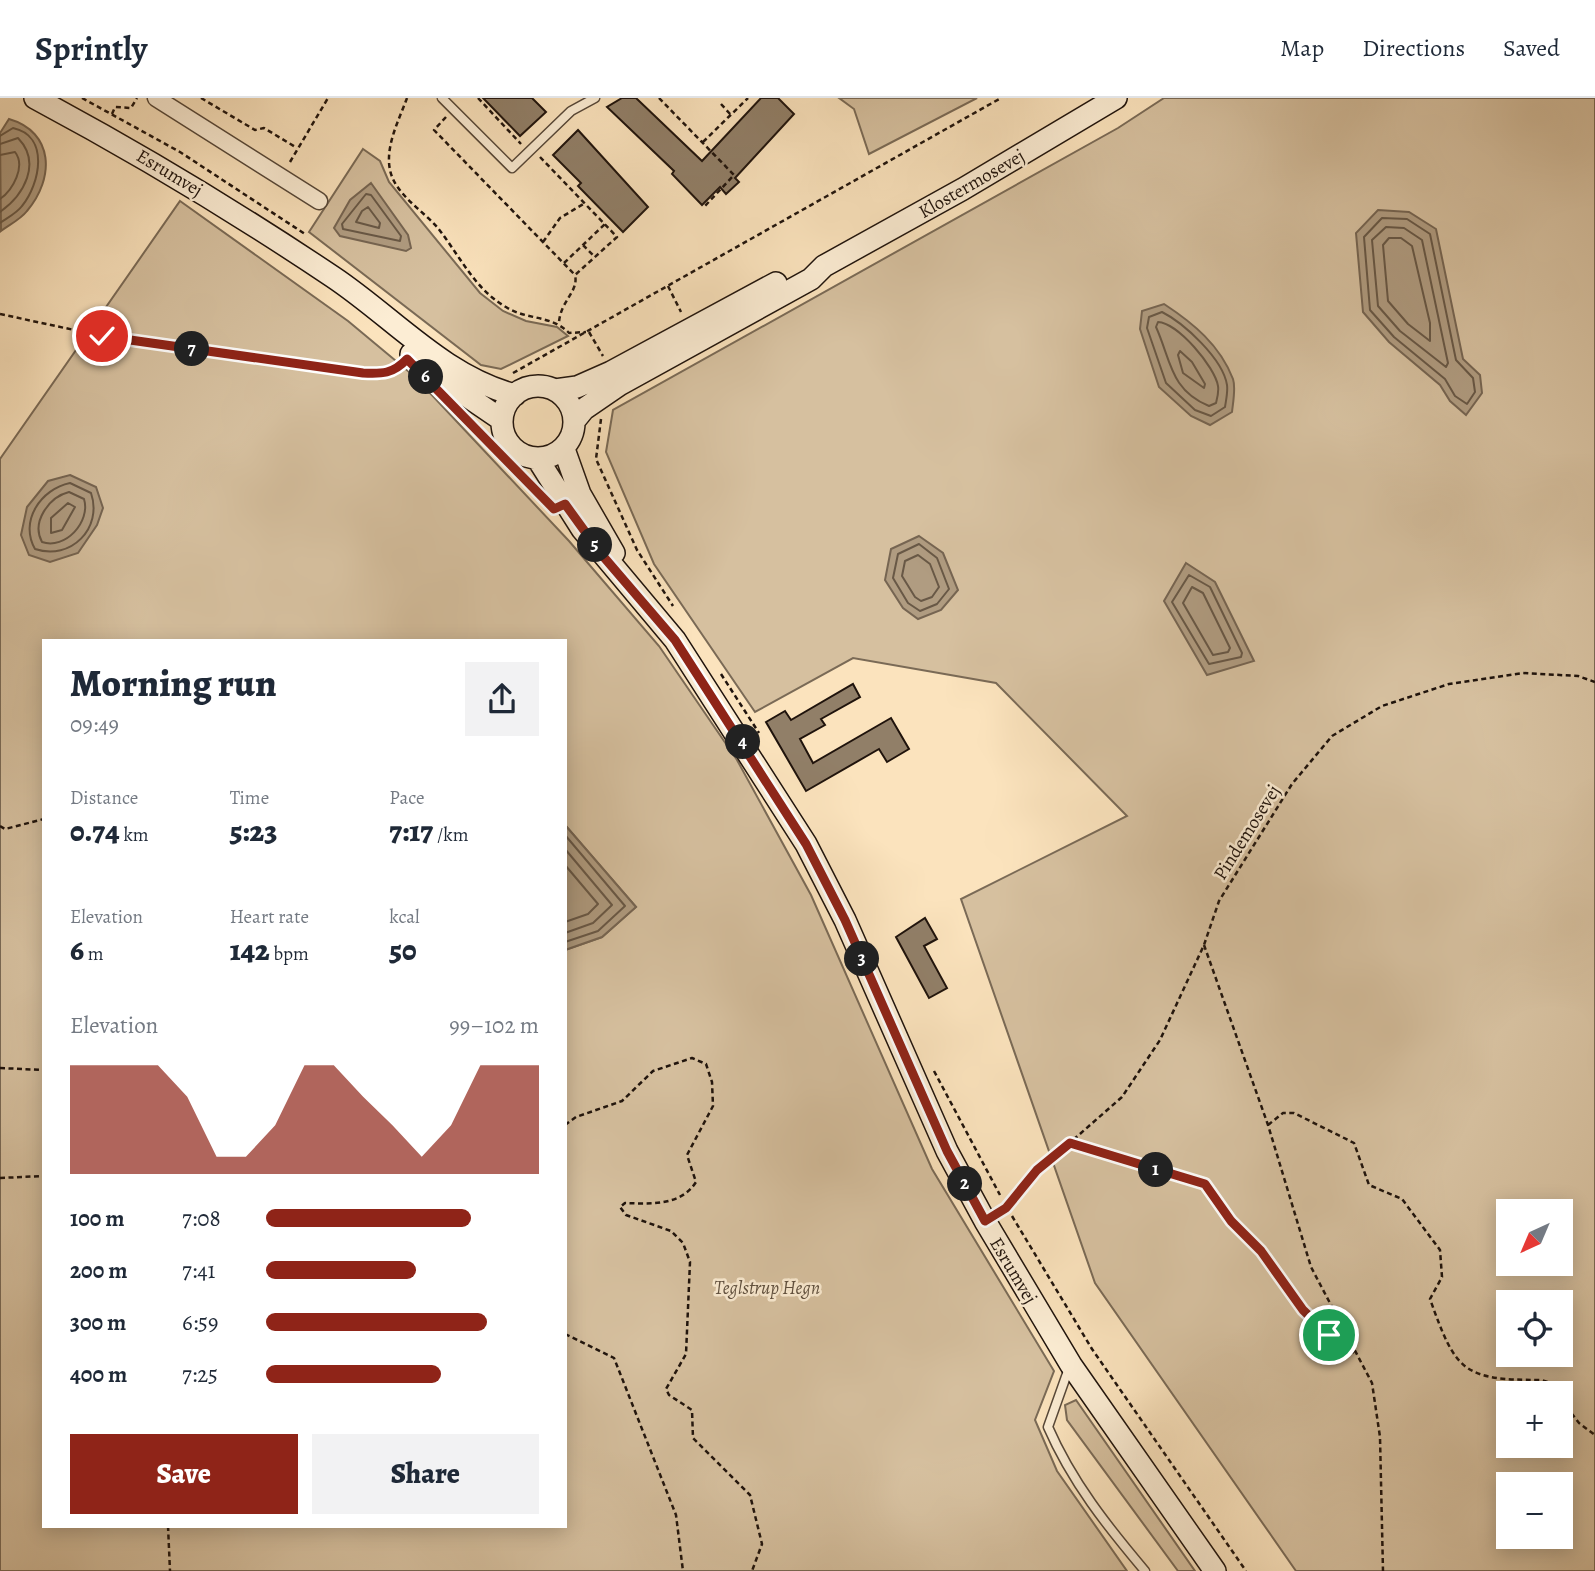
<!DOCTYPE html>
<meta charset="utf-8">
<style>
body{margin:0;font-family:Alegreya,serif;background:#f2f2f3;color:#1f2937;height:100vh;display:flex;flex-direction:column;font-size:26px;white-space:nowrap}
*{box-sizing:border-box;margin:0}
p{font-size:23px;color:#747a83}
.icon{flex:none;width:38px;height:38px;fill:none;stroke:currentColor;stroke-width:2;stroke-linecap:round;stroke-linejoin:round}
.map{position:relative;flex:1;overflow:hidden}
.panel{position:absolute;left:42px;top:541px;width:525px;height:889px;display:flex;flex-direction:column;background:#fff;border-radius:0px;box-shadow:0 4px 18px #0003}
.panel>*{flex:none}
.needle{width:46px;rotate:224deg}
.controls{position:absolute;left:1496px;top:1101px;display:grid;gap:14px}
.controls a{display:grid;place-items:center;width:77px;height:77px;border-radius:0px;background:#fff;box-shadow:0 4px 18px #0003;font-size:35px}
.pin{position:absolute;display:grid;place-items:center;width:60px;height:60px;color:#fff;margin:-30px;border:4px solid #fff;border-radius:50%;box-shadow:0 2px 7px #0007}
.km{position:absolute;width:35px;height:35px;margin:-18px;border-radius:50%;background:#222;color:#fff;font-size:19px;line-height:35px;text-align:center}
.round{display:grid;place-items:center;flex:none;width:74px;height:74px;border-radius:0px;background:#f2f2f3}
.summary{display:flex;align-items:center;justify-content:space-between;height:119px;padding:0 28px}
h1{font-size:38px;font-weight:800;line-height:52px}
.figures{display:grid;grid-template-columns:repeat(3,1fr);gap:10px;height:119px;padding:7px 28px}
.figures div{display:grid;align-content:center}
.figures b{font-size:30px;font-weight:800}
.figures small{font-size:19px;font-weight:400}
.figures p{font-size:19px}
.chart{height:196px;padding:14px 28px}
.chart p{display:flex;justify-content:space-between}
.chart svg{width:100%;height:126px;margin-top:7px;fill:#8f2418;opacity:.7}
.action{display:flex;gap:14px;margin-top:auto;padding:14px 28px}
.action a{flex:1;height:80px;border-radius:0px;background:#8f2418;color:#fff;font-size:28px;font-weight:800;line-height:80px;text-align:center}
.action a+a{background:#f2f2f3;color:#1f2937}
ul{padding:0 28px;list-style:none;font-size:23px}
li{display:grid;grid-template-columns:112px 84px 1fr;align-items:center;height:52px}
li i{height:18px;border-radius:9px;background:#8f2418}
header{display:flex;align-items:center;gap:42px;box-sizing:border-box;height:98px;padding:0 35px;background:#fff;border-bottom:2px solid #e0e1e3}
header strong{font-size:33px}
nav{display:flex;gap:38px;margin-inline-start:auto;font-size:24px}
.map>svg:first-child{display:block}
.green{fill:#d6c09f;stroke:#7a6a56;stroke-width:2;fill-rule:evenodd}
.water{fill:#b09c81;stroke:#766552;stroke-width:2}
.lines{fill:none;stroke-linecap:round;stroke-linejoin:round}
.shore{stroke:#685846;stroke-width:2}
.building{fill:#917f68;stroke:#1f130c;stroke-width:2}
.service-casing{stroke:#564738;stroke-width:11}
.minor-casing{stroke:#564738;stroke-width:19}
.secondary-casing{stroke:#1f130c;stroke-width:24}
.path{stroke:#1f130c;stroke-width:2.5;stroke-dasharray:5 3.5;stroke-linecap:butt}
.service{stroke:#fcedd4;stroke-width:8}
.minor{stroke:#fcedd4;stroke-width:16}
.secondary{stroke:#fcedd4;stroke-width:21}
.route-casing{stroke:#fff;stroke-width:14}
.route{stroke:#8f2418;stroke-width:9}
.labels{text-anchor:middle;stroke-width:5;stroke-linejoin:round;paint-order:stroke}
.street-label{font-size:19px;fill:#1f130c;stroke:#fcedd4}
.park-label{font-size:19px;font-style:italic;fill:#5f503f;stroke:#fcedd4}
</style>
<header>
<strong>Sprintly</strong>
<nav><a>Map</a><a>Directions</a><a>Saved</a></nav>
</header>
<div class="map">
<svg width="1595" height="1473" viewBox="0 0 1595 1473">
<rect width="100%" height="100%" fill="#fbe3bd"/>
<filter id="stains"><feTurbulence type="fractalNoise" baseFrequency=".00286" numOctaves="4"/><feColorMatrix values="0 0 0 0 .2 0 0 0 0 .09 0 0 0 0 .02 0 0 0 .5 -.17"/></filter>
<radialGradient id="worn" r=".72"><stop offset=".6" stop-color="#630" stop-opacity="0"/><stop offset="1" stop-color="#630" stop-opacity=".3"/></radialGradient>
<path class="green" d="M839,0H977L869,56L854,11Z
M1164,0H1595V1473H1296L1095,1185L961,801L1127,718L996,585L853,560L755,614L654,466L606,354L613,312L1118,30ZM1508,1113H1561V1166H1508ZM1508,1204H1561V1256H1508ZM1508,1295H1561V1348H1508ZM1508,1386H1561V1438H1508Z
M363,51L380,63L389,84L480,195L503,213L526,223L557,229L568,238L501,271L481,267L309,134Z
M180,103L348,223L414,278L569,443L659,548L737,662L811,797L932,1071L1054,1273L1035,1322L1057,1373L1127,1473H0V361ZM44,542H565V727L636,809L602,839L565,852V1428H44Z
M1076,1302L1195,1473H1178L1067,1322L1065,1307Z"/>
<path class="water" d="M9,21C54,34 55,80 27,113C21,121 9,127 1,133L0,35Z
M371,85L408,137L411,150L406,153L340,138L334,130L350,102Z
M1378,112L1409,114L1436,131L1463,261L1480,277L1482,295L1466,317L1450,303L1440,287L1389,244L1363,214L1356,135Z
M1164,206C1193,225 1220,247 1233,281C1236,290 1233,304 1232,314L1210,327L1191,318L1159,289L1140,231L1142,213Z
M70,377L96,389L103,410L97,427L78,455L50,464L29,457L21,437L27,409L48,383Z
M919,438L943,455L958,492L941,512L918,521L903,510L885,482L891,451Z
M1186,465L1215,484L1254,563L1207,577L1164,503Z
M565,727L636,809L602,839L565,852Z"/>
<g class="lines">
<path class="shore" d="M0,38L13,30C50,38 40,86 22,108C17,115 7,120 0,125
M0,46L18,40C42,65 24,97 0,114
M0,57L15,54C26,68 13,92 0,101
M366,96L371,97L401,138L400,143L343,131L342,126Z
M368,109L380,125L379,130L356,124L362,113Z
M1382,120L1407,121L1430,136L1456,262L1473,280L1475,294L1467,306L1455,298L1445,281L1394,239L1370,212L1364,139Z
M1386,129L1404,130L1422,142L1448,265L1446,269L1400,233L1378,208L1372,142Z
M1389,140H1401L1412,148L1430,225V243L1408,226L1388,203L1383,147Z
M1162,214C1184,225 1223,261 1227,287C1228,294 1226,302 1225,309L1211,318L1195,312L1166,285L1147,230L1149,219Z
M1158,224C1178,225 1215,269 1218,288C1219,294 1217,301 1216,305L1209,308C1170,292 1171,262 1156,229Z
M1180,253L1192,264L1205,286L1204,290L1183,275L1178,257Z
M70,385L91,395C103,430 71,463 35,451C19,423 41,391 70,385Z
M69,394L84,401C91,424 65,452 42,444C31,424 49,399 69,394Z
M68,405L75,409L62,432L51,435V420Z
M919,446L937,460L949,491L937,506L920,513L908,505L893,480L898,456Z
M918,457L930,466L939,489L932,499L921,503L915,499L902,478L905,463Z
M1189,477L1210,489L1242,555L1241,559L1209,566L1172,504Z
M1192,489L1203,495L1230,550L1228,554L1213,557L1183,505Z
M565,737L625,808L598,833L565,844
M565,751L612,807L593,825L565,835
M565,767L598,806L588,816L565,824"/>
</g>
<path class="building" d="M483,0H532L546,14L520,38Z
M622,0H636L702,63L761,0H778L794,16L735,80L739,84L726,96L720,89L702,107L672,76L674,73L607,9Z
M578,32L648,109L623,134L578,88L581,85L553,57Z
M853,586L860,599L821,621L825,627L800,641L813,665L891,620L909,651L887,664L879,651L806,693L766,624L785,613L791,622Z
M925,820L937,841L924,848L947,890L929,900L896,839Z"/>
<g class="lines">
<g class="service-casing">
<path id="service" d="M442,0L512,70L571,13L595,0
M987,1121L1006,1110L1037,1072
M1069,1270L1048,1329C1072,1384 1107,1428 1145,1473"/>
</g>
<g class="minor-casing">
<path id="minor" d="M156,0L319,103"/>
</g>
<g class="secondary-casing">
<path id="secondary" d="M35,0C138,55 236,114 333,179C393,219 443,278 515,297
M411,256L436,277L502,322
M502 324a36 36 0 1 1 72 0a36 36 0 1 1-72 0Z
M555,292L577,289L611,274L776,185
M575,322L584,311L619,287L811,181L824,168L963,91L1116,0
M564,351L580,396L614,455
M537,360L582,431L675,542L806,746L845,822L947,1053L985,1123L1071,1267L1215,1473"/>
</g>
<path class="path" d="M82,0L180,54L305,136
M201,0L255,32L264,30L297,50
M407,0C399,22 385,48 390,72C395,96 421,111 437,129C459,156 474,191 506,209C526,222 552,217 569,235L586,234
M478,0L521,46
M659,0L734,77L704,109
M721,6L731,17
M112,16L115,9L131,10L137,0
M446,19L434,32L575,177
M703,44L748,0
M540,59L617,139L575,177C579,194 560,203 559,225
M290,64L328,0
M543,144L560,120L585,105
M583,147L595,159
M564,165L605,126
M668,188L681,214
M0,216L102,238L363,275L384,276L400,269
M589,234L603,258
M513,275L1001,0
M601,321L596,361L637,452L673,508
M471,325L532,388
M721,576L759,635
M0,728L5,731L44,721
M1204,847L1268,1027L1311,1169L1372,1285L1380,1339L1383,1473
M0,970L44,972
M934,973L1000,1097
M565,1027L576,1019L622,1003L653,973L692,960L706,966L712,984L713,1008L687,1057L696,1084C681,1108 650,1106 625,1105L620,1109L626,1117L671,1133L683,1145L690,1164L686,1256L666,1291L669,1297L692,1312L693,1340L750,1397L762,1446L752,1473
M1268,1027L1283,1015H1294L1354,1045L1369,1087L1402,1101L1440,1152L1442,1179L1430,1201C1456,1274 1463,1282 1541,1282L1548,1284L1556,1295
M1070,1045L1205,1086L1231,1123L1261,1153L1303,1212L1354,1255
M1048,1064L1122,999L1160,942L1204,847L1219,803L1292,686L1332,638L1382,608L1449,586L1523,575L1578,578L1595,584
M0,1080L44,1078
M1012,1118L1092,1251L1246,1473
M565,1236L614,1260L676,1417L683,1473
M1561,1302L1579,1325L1595,1337
M168,1428L170,1473"/>
<use href="#service" class="service"/>
<use href="#minor" class="minor"/>
<use href="#secondary" class="secondary"/>
</g>
<g class="lines">
<g class="route-casing">
<path id="route" d="M102,238L363,275C382,276 393,276 407,261L554,411L565,406L602,457L675,542L806,746L845,822L947,1053L985,1123L1006,1110L1037,1072L1070,1045L1205,1086L1231,1123L1261,1153L1303,1212L1329,1237"/>
</g>
<use href="#route" class="route"/>
</g>
<g class="labels">
<g class="street-label">
<text transform="translate(170 74) rotate(31)" y="7">Esrumvej</text>
<text transform="translate(971 85) rotate(-30)" y="7">Klostermosevej</text>
<text transform="translate(1246 734) rotate(-58)" y="7">Pindemosevej</text>
<text transform="translate(1014 1172) rotate(59)" y="7">Esrumvej</text>
</g>
<g class="park-label">
<text x="767" y="1196">Teglstrup Hegn</text>
</g>
</g>
<rect width="100%" height="100%" filter="url(#stains)"/>
<rect width="100%" height="100%" fill="url(#worn)"/>
</svg>
<div class="controls">
<a><svg class="needle" viewBox="-14 -14 28 28"><path d="M0-13l5 13h-10z" fill="#e53935"/><path d="M0 13l5-13h-10z" fill="#747a83"/></svg></a>
<a><svg class="icon" aria-label="locate" viewBox="0 0 24 24"><circle cx="12" cy="12" r="6"/><path d="M12 2v4M12 18v4M2 12h4M18 12h4"/></svg></a>
<a>+</a>
<a>−</a>
</div>
<div class="pin" style="left:1329px;top:1237px;background:#1e9e55"><svg class="icon" aria-label="arrive" viewBox="0 0 24 24"><path d="M6 21V4h12l-3 4 3 4H6"/></svg></div>
<div class="pin" style="left:102px;top:238px;background:#d93025"><svg class="icon" aria-label="check" viewBox="0 0 24 24"><path d="M5 12l5 5 9-10"/></svg></div>
<b class="km" style="left:1156px;top:1072px">1</b>
<b class="km" style="left:965px;top:1086px">2</b>
<b class="km" style="left:862px;top:861px">3</b>
<b class="km" style="left:743px;top:644px">4</b>
<b class="km" style="left:595px;top:447px">5</b>
<b class="km" style="left:426px;top:279px">6</b>
<b class="km" style="left:192px;top:251px">7</b>
<section class="panel">
<div class="summary"><div><h1>Morning run</h1><p>09:49</p></div><a class="round"><svg class="icon" aria-label="share" viewBox="0 0 24 24"><path d="M12 15V3M7 8l5-5 5 5M5 13v7h14v-7"/></svg></a></div>
<div class="figures">
<div><p>Distance</p><b>0.74<small> km</small></b></div>
<div><p>Time</p><b>5:23</b></div>
<div><p>Pace</p><b>7:17<small> /km</small></b></div>
</div>
<div class="figures">
<div><p>Elevation</p><b>6<small> m</small></b></div>
<div><p>Heart rate</p><b>142<small> bpm</small></b></div>
<div><p>kcal</p><b>50</b></div>
</div>
<div class="chart"><p><span>Elevation</span>99–102 m</p>
<svg viewBox="0 0 160 44" preserveAspectRatio="none"><path d="M0 44V6L10 6L20 6L30 6L40 17L50 38L60 38L70 27L80 6L90 6L100 17L110 27L120 38L130 27L140 6L150 6L160 6V44z"/></svg>
</div>
<ul>
<li><b>100 m</b>7:08<i style="width:75%"></i></li>
<li><b>200 m</b>7:41<i style="width:55%"></i></li>
<li><b>300 m</b>6:59<i style="width:81%"></i></li>
<li><b>400 m</b>7:25<i style="width:64%"></i></li>
</ul>
<div class="action"><a>Save</a><a>Share</a></div>
</section>
</div>
